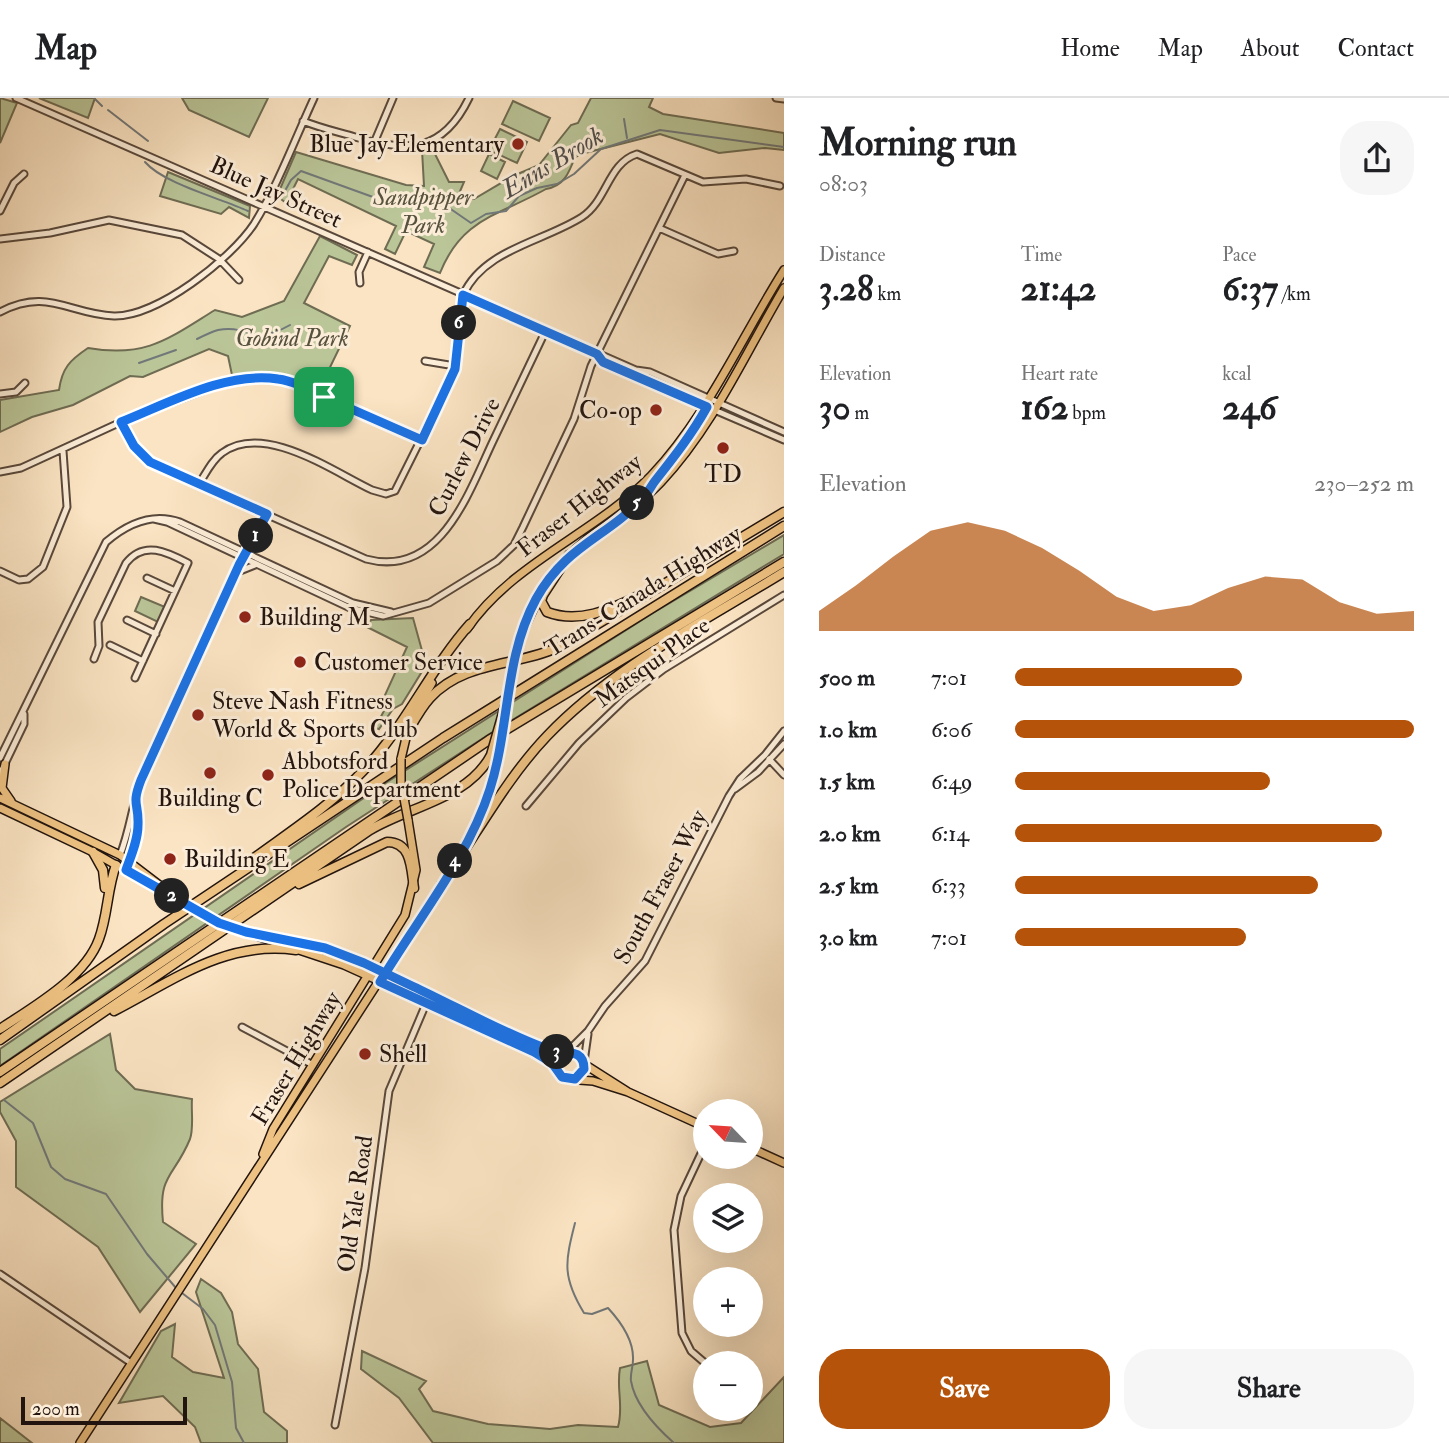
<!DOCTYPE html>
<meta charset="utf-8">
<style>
body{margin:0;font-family:"IM FELL Double Pica",serif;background:#f6f6f6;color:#202124;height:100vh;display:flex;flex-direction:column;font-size:26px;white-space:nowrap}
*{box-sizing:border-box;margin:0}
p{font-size:23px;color:#757577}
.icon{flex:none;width:38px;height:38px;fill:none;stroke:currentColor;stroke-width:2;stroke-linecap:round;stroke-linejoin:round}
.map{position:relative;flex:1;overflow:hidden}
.panel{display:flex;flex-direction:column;background:#fff;width:665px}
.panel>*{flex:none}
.needle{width:46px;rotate:295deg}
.controls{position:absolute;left:693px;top:1001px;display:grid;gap:14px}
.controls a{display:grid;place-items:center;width:70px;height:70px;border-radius:50%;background:#fff;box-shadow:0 7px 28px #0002;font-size:35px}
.scale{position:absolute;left:21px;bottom:18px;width:166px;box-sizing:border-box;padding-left:7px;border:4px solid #22140e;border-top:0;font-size:19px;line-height:24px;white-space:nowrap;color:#22140e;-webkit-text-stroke:5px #fcedd8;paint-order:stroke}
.pin{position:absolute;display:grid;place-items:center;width:60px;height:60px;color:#fff;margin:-30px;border-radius:14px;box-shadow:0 4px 10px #0006}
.km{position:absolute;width:35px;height:35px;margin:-18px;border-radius:50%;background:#222;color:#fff;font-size:19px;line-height:35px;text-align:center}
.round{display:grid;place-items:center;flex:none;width:74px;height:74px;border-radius:28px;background:#f6f6f6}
.head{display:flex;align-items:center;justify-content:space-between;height:119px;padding:0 35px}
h1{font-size:38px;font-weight:800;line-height:52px}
.stats{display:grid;grid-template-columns:repeat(3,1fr);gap:10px;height:119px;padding:7px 35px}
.stats div{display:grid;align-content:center}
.stats b{font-size:35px;font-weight:800}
.stats small{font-size:19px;font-weight:400}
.stats p{font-size:19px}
.chart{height:196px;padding:14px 35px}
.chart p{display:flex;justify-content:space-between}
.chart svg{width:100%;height:126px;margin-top:7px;fill:#b45309;opacity:.7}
.action{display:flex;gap:14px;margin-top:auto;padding:14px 35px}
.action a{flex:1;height:80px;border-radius:28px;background:#b45309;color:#fff;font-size:28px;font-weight:800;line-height:80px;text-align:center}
.action a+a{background:#f6f6f6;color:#202124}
ul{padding:0 35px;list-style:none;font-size:23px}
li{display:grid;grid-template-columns:112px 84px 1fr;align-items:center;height:52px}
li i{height:18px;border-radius:9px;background:#b45309}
header{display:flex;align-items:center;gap:42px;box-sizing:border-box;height:98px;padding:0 35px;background:#fff;border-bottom:2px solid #e0e0e0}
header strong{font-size:33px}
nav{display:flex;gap:38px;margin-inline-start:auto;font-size:24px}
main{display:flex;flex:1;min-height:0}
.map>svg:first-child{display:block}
.green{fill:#bac598;stroke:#6e6c53;stroke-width:2}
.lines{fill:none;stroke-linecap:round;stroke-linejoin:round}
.stream{stroke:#717879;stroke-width:2}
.minor-casing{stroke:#58483b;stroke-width:9}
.major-casing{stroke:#22140e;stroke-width:10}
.highway-casing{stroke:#22140e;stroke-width:11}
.minor{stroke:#fcedd8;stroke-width:5}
.major{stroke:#eec282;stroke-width:7}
.highway{stroke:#eec282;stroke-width:8}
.major-bridge-casing{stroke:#22140e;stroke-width:10;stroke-linecap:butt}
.highway-bridge-casing{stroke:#22140e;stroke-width:11;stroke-linecap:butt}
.major-bridge{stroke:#eec282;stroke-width:7}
.highway-bridge{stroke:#eec282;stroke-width:8}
.route-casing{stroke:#fff;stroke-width:14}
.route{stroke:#1a73e8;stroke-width:9}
.poi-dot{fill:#8f2418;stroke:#fcedd8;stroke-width:2.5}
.labels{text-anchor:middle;stroke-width:6;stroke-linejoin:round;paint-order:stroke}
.poi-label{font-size:24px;fill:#22140e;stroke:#fcedd8;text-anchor:start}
.street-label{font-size:24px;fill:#22140e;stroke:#fcedd8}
.park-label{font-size:24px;font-style:italic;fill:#57523e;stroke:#fcedd8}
.water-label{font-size:26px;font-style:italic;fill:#504e4c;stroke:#fcedd8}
</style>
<header>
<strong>Map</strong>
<nav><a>Home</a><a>Map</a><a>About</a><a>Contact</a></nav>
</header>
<main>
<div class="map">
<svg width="784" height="1345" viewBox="0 0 784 1345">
<rect width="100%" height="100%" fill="#fbe4c3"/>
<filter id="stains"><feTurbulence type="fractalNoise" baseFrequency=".00286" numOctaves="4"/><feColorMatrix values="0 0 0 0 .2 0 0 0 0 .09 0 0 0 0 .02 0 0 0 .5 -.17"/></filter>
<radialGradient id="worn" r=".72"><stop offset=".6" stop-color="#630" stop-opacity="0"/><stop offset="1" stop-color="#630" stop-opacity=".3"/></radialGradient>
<path class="green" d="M0,0L17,5L0,45Z
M39,0H95L88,20Z
M182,0H268L249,39L189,12Z
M591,0H653L649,9L663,16L784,35V52L765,50L719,55L660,36L585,55L575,59C569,75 564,88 546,91C498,118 462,120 440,175L424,169L434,146L406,133L395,156L385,151L396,128L298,81L286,105L277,98L296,54L406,87L424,88L422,52L431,48L449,84H464L458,98L474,101L513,78L539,67L571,27L578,25Z
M513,3L550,20L539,43L502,26Z
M500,31L527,44L517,65L489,52Z
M489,56L505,64L497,81L481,73Z
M168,74L250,108L249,120L229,109L221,116L160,98Z
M320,138L357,157L352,167L329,158L304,205L350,228L320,290C289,277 265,274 232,277L228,258L209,251L143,279L130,278L73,307L32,319L0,334V302L59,292C62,270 70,262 88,250C146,260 168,241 215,212L242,219L284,203Z
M784,437V456L491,635L346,729L0,968V951L384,686L653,515Z
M141,499L165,509L158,524L135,513Z
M413,520L426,567L402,606L393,611L379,631L375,630L387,607L385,597L407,549L367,529L371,522Z
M110,936L116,972L135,991L192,1001C191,1013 194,1030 190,1041C174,1080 158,1075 163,1124L196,1146L140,1214L98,1149L16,1089V1043L0,1014V1004Z
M201,1181L221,1195L232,1214L238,1246L258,1271L264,1314L287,1333V1345H201L195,1329L163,1298L119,1305L161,1233L175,1226L172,1259L193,1274L224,1280L196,1194Z
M362,1253L426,1283L419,1291L433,1313L488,1326L550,1331L578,1327L618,1329C624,1308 616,1291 620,1270L647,1263L659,1307L710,1329L741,1325L784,1279V1345H433L399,1300L361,1271Z
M0,1320L32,1345H0Z"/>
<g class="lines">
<path class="stream" d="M94,0L102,8
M108,12L148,43
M624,21L627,40
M145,64C164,86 220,100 248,113
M281,100L291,82L301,73L395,107L423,100L442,105L471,125L486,116L506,113L519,98L537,90L557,86L574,76L601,51L660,32L784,49
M197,241C203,238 211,234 218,232C249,226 251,249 290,227
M139,265L176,252
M4,1002L33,1025L51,1069L65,1081L106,1096L147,1156L176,1190
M575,1125C565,1164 562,1179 584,1215L592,1216L608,1210C620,1223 634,1242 633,1262C633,1269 630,1276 631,1283C635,1307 657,1330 674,1345
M182,1195L203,1211L215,1227L232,1284L236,1330L244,1345"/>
<g class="minor-casing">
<path id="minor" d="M16,0L636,272L650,274L784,334
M776,0L784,1
M303,23C320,30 338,34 355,39C408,55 443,54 469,0
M374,45L393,0
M0,113L14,85L24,76
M659,130L718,156L734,153
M0,141L50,135L109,122L182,137L219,161L239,182
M360,185L359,174L368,154
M0,214C47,189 69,216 114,218C157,219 231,161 254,126C278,87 295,41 314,0
M597,256L603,264L784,342
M425,263L455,268
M0,296L16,294L25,285
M121,324L134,348L150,364L366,461C441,481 469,393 494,341C511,305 528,270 545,234
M0,374L21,370L121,324L221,286L266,279L300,288L422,342
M199,386C206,375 212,362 222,355C264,324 332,373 372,392L386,396L395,393L452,279L463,197C484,151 543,144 582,119C607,103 608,65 637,56L703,84L746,81L780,88
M154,421L167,424L350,510L383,518L429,505L497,463L514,447L523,429L574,321L591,268L685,77
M0,473L19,482L28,481L43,469L67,409L63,353
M235,475L255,467
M147,480L175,493
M127,522L156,536
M110,547L143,563
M94,561L99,548L98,524L126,465C144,442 167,454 188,465L135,580
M0,660L106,444C127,426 152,414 180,424L353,505L391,514
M769,661L784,677
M0,676L24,626V616
M735,691L758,674L784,646
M526,708L579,645L626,600L664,571L784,497
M120,757C130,732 132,707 141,682L239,467L267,416
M129,762L139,724L134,706
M242,929L313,967
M567,954L588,933L605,908L645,863L729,698L740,681L765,657L784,633
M584,964L588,936
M705,1047L681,1098L674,1132L682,1235L691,1253L705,1265
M0,1176L131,1265
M335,1327L365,1170L389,993L428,901"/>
</g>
<g class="major-casing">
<path id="major" d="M650,390L688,341L706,311
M566,461C593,431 633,414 661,384C713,329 746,254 784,190
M467,531C513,464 596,435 651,378C707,319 741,240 784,172
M516,549L543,490
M401,661L410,623L432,585
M5,666L2,690L11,703
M0,700L120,757L183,805
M0,710L93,754L167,796
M470,737L484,709L498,656
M236,831L344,867L494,935L548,962L566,981L593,983L628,994
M260,836L316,848L364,865L545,951L576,955L584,966L582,975L576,981
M584,966L628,994L705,1029
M751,1050L784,1065
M263,1056L273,1031L405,817L416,772L408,722
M80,1345L443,784"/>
</g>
<g class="highway-casing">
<path id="highway" d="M569,457L543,497L541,503L547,514C578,526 610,512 638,498
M406,637C413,625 420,611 430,600C465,562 517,569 561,548L784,414
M93,754L103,772L105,790
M254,760C291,733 331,707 363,673C405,629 430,571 470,526
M299,786L387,744C412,744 411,771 414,790
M441,787C476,738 505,682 547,638C613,569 703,524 784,474
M114,913C174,882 226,842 296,852
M0,931C33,909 85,880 99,841C108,817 107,791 116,767
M0,942L164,826L443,640L784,428
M0,974L489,642L784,464
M0,985L370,732C410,708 468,701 491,657"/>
</g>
<use href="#minor" class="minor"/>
<use href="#major" class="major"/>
<use href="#highway" class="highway"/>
<g class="major-bridge-casing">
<path id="major-bridge" d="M504,613L516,549
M498,656L502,629
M401,661V684L408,722
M183,805L236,831"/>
</g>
<g class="highway-bridge-casing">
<path id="highway-bridge" d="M491,657L505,608"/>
</g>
<use href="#major-bridge" class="major-bridge"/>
<use href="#highway-bridge" class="highway-bridge"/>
</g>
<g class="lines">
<g class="route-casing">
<path id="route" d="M324,299C310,292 294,283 278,281C226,273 169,305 121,324L134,348L150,364L267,416L239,467L141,682C131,708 139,704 138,727C138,742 131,758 126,772L219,825L246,834L325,850L364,865L412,888C457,909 501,934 547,951C562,957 584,948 584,971L575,981L562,979L552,965L534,954L380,884C417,822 468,760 490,691C510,628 504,560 536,501C566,447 606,440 643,400C648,395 651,388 655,383C674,359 692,336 707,309L603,264L597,256L463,197L455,271L422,342L324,299"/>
</g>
<use href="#route" class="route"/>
</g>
<g class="poi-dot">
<circle cx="518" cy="46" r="7"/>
<circle cx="656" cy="312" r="7"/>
<circle cx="723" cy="350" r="7"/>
<circle cx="245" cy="519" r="7"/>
<circle cx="300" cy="564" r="7"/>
<circle cx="198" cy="617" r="7"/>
<circle cx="210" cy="675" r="7"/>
<circle cx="268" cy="677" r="7"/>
<circle cx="170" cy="761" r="7"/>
<circle cx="365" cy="956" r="7"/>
</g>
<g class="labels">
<g class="poi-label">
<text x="504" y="54" text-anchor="end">Blue Jay Elementary</text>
<text x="642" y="320" text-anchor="end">Co-op</text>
<text x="723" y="384" text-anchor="middle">TD</text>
<text x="259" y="527">Building M</text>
<text x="314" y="572">Customer Service</text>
<text x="212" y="611">Steve Nash Fitness<tspan x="212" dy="28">World &amp; Sports Club</tspan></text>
<text x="282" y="671">Abbotsford<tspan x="282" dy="28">Police Department</tspan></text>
<text x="210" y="708" text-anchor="middle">Building C</text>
<text x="184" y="769">Building E</text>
<text x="379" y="964">Shell</text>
</g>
<g class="street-label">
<text transform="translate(276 94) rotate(24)" y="8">Blue Jay Street</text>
<text transform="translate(464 359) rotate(-63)" y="8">Curlew Drive</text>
<text transform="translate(579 407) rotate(-38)" y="8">Fraser Highway</text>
<text transform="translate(643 493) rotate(-32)" y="8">Trans-Canada Highway</text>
<text transform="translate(652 564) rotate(-36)" y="8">Matsqui Place</text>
<text transform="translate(660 789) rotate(-62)" y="8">South Fraser Way</text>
<text transform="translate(296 960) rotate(-59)" y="8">Fraser Highway</text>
<text transform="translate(355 1106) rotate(-82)" y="8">Old Yale Road</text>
</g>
<g class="park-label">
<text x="423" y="107">Sandpipper<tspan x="423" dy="28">Park</tspan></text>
<text x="292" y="248">Gobind Park</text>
</g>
<g class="water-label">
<text transform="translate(552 64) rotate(-31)" y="9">Enns Brook</text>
</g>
</g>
<rect width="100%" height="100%" filter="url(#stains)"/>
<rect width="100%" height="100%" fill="url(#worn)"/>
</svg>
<div class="controls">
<a><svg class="needle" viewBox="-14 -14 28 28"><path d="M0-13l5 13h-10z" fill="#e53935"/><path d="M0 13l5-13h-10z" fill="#757577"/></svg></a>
<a><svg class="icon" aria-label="layers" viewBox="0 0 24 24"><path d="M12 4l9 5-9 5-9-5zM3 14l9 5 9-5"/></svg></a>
<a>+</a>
<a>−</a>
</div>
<div class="scale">200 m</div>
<div class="pin" style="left:324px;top:299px;background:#1e9e55"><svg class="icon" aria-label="arrive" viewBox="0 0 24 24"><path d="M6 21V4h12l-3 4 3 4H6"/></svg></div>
<b class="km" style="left:256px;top:438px">1</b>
<b class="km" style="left:172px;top:798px">2</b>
<b class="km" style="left:557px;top:954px">3</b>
<b class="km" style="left:455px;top:763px">4</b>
<b class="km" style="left:637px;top:405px">5</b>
<b class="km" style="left:459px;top:225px">6</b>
</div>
<section class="panel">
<div class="head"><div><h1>Morning run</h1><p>08:03</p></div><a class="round"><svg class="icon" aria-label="share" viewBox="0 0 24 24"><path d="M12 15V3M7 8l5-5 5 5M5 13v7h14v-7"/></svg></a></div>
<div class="stats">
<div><p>Distance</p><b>3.28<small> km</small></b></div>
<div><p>Time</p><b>21:42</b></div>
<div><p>Pace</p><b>6:37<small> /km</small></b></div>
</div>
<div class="stats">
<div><p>Elevation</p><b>30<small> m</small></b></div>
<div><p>Heart rate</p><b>162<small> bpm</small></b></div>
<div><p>kcal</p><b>246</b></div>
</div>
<div class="chart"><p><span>Elevation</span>230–252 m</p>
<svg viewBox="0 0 160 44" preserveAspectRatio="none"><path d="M0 44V37L10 28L20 18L30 9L40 6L50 9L60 15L70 23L80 32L90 37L100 35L110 29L120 25L130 26L140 34L150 38L160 37V44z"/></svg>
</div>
<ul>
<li><b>500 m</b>7:01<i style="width:57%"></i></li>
<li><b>1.0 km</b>6:06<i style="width:100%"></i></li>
<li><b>1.5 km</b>6:49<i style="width:64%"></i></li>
<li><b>2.0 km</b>6:14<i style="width:92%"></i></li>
<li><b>2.5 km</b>6:33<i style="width:76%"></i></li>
<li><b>3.0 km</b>7:01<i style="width:58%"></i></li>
</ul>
<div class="action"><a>Save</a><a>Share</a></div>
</section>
</main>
